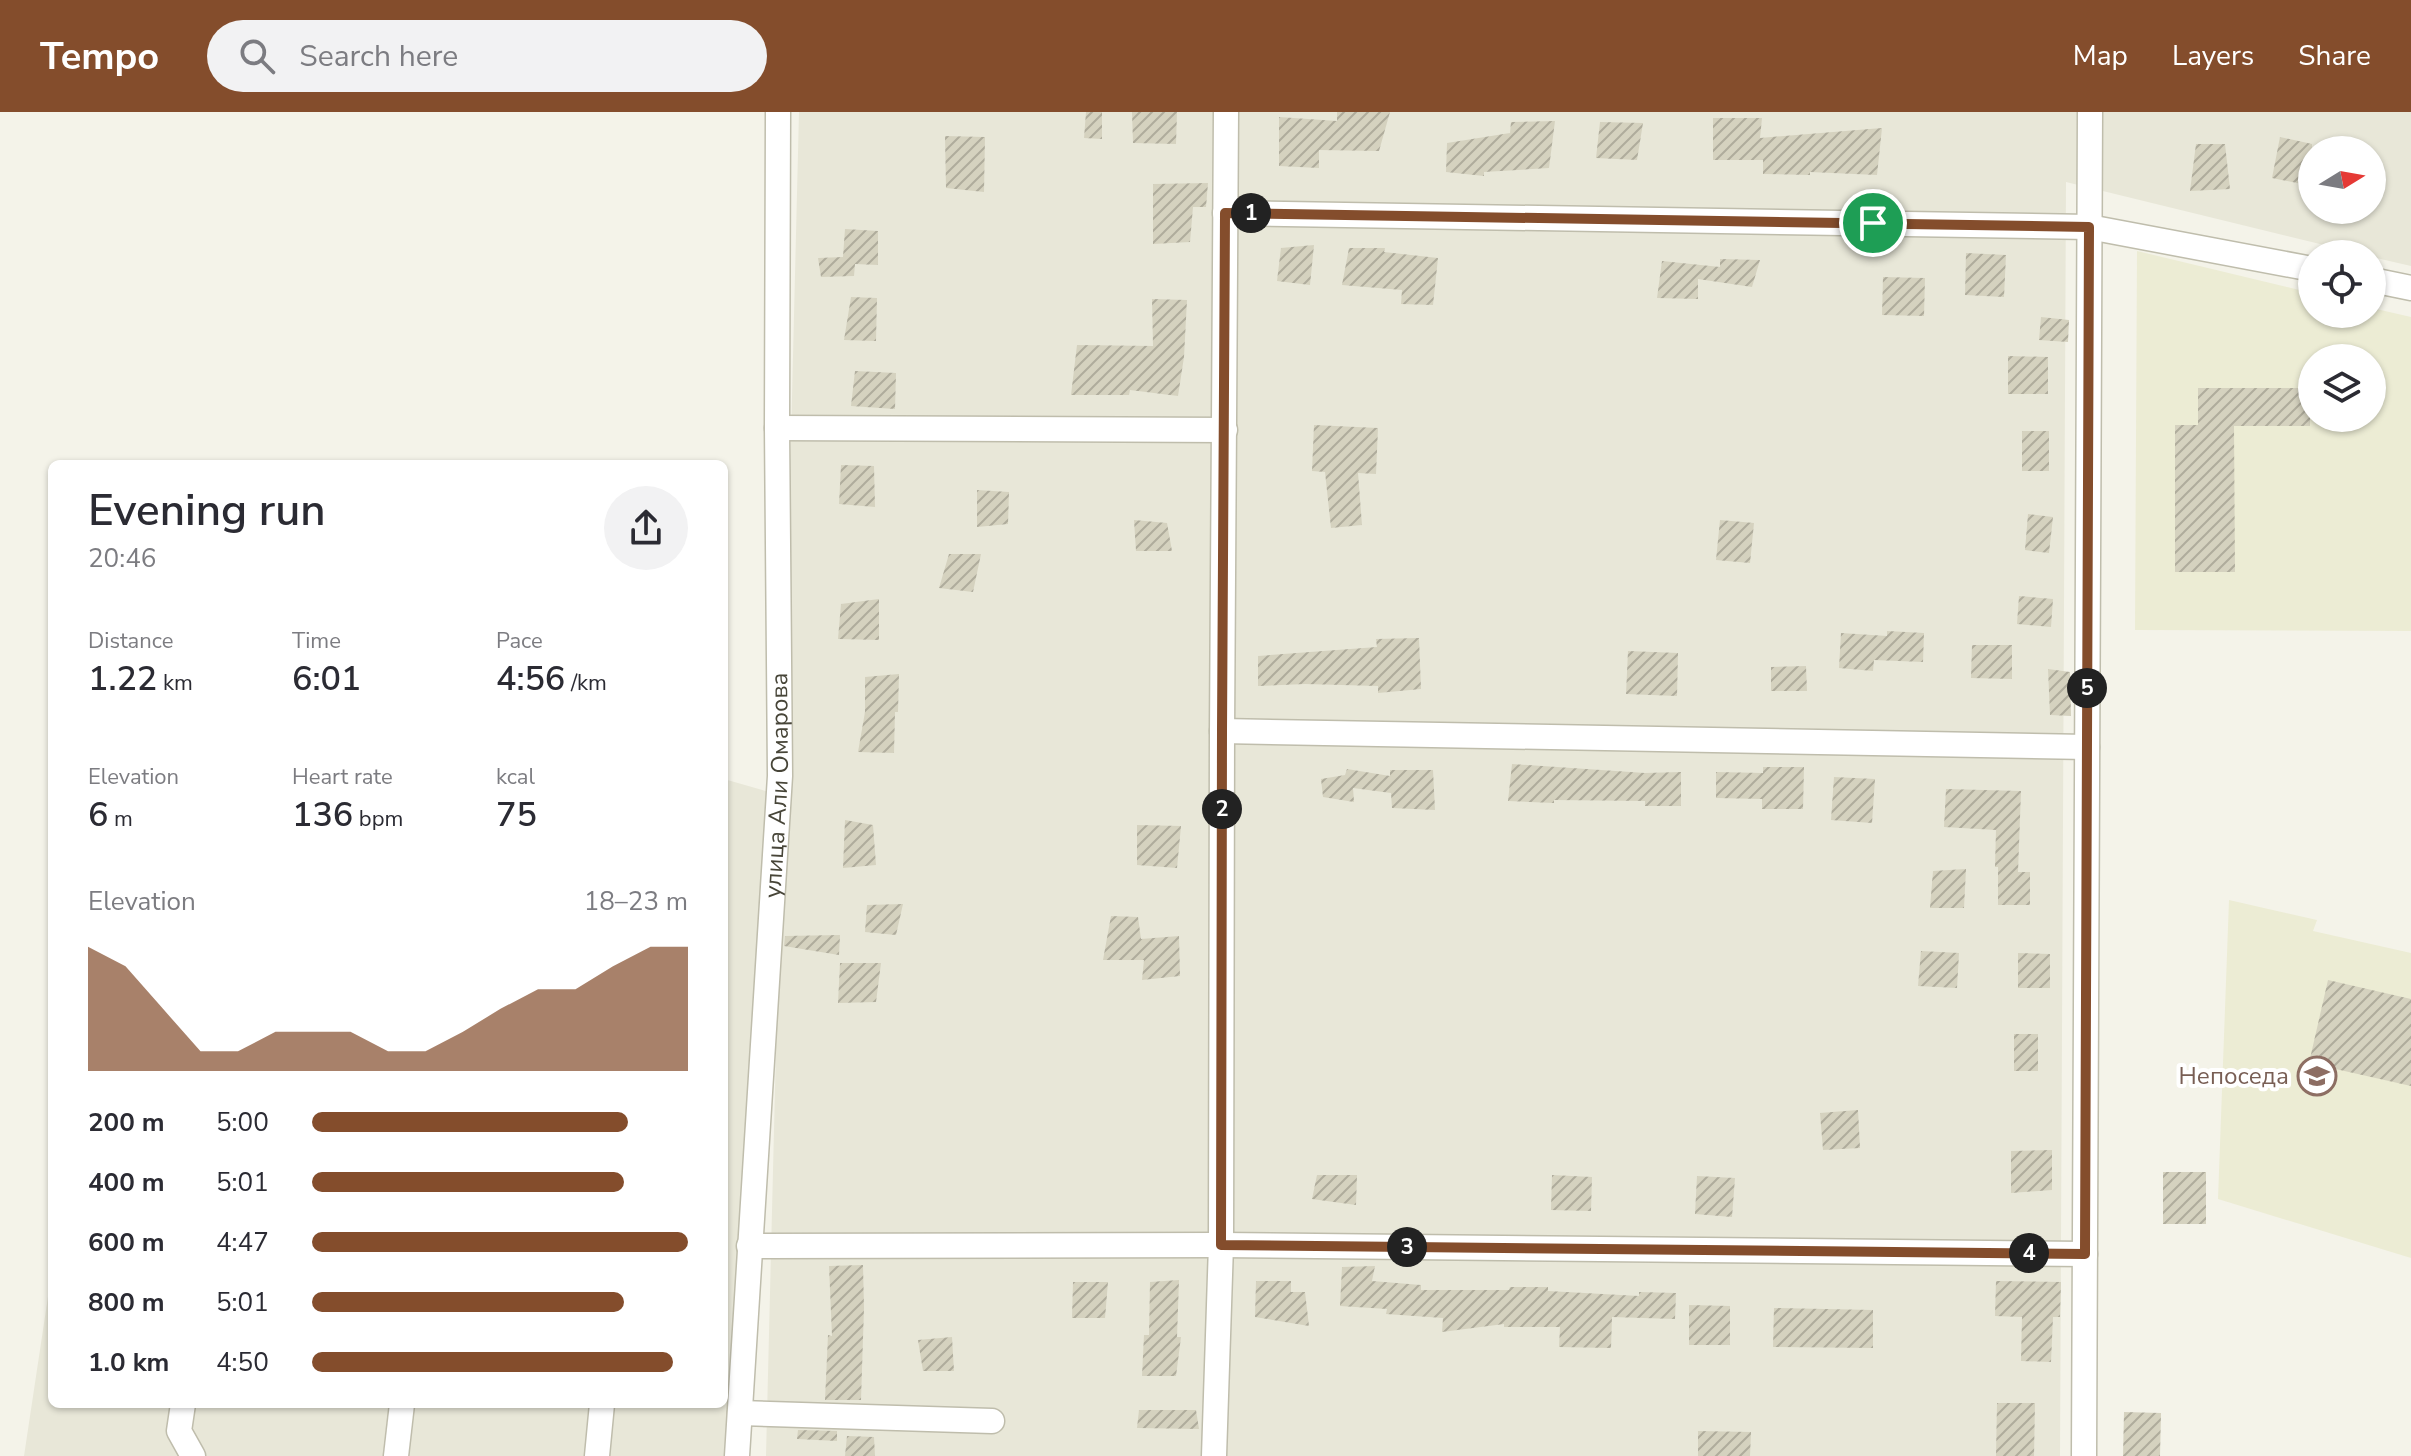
<!DOCTYPE html>
<meta charset="utf-8">
<style>
body{margin:0;font-family:"Nunito Sans",sans-serif;background:#f2f2f3;color:#2b2b33;height:100vh;display:flex;flex-direction:column;font-size:30px;white-space:nowrap}
*{box-sizing:border-box;margin:0}
p{font-size:26px;color:#7c7c81}
.icon{flex:none;width:44px;height:44px;fill:none;stroke:currentColor;stroke-width:2;stroke-linecap:round;stroke-linejoin:round}
.map{position:relative;flex:1;overflow:hidden}
.sheet{position:absolute;left:48px;top:348px;width:680px;height:948px;display:flex;flex-direction:column;background:#fff;border-radius:12px;box-shadow:0 2px 6px #0004}
.sheet>*{flex:none}
.needle{width:52px;rotate:79deg}
.fabs{position:absolute;left:2298px;top:24px;display:grid;gap:16px}
.fabs a{display:grid;place-items:center;width:88px;height:88px;border-radius:50%;background:#fff;box-shadow:0 2px 6px #0004;font-size:40px}
.pin{position:absolute;display:grid;place-items:center;width:68px;height:68px;color:#fff;margin:-34px;border:4px solid #fff;border-radius:50%;box-shadow:0 2px 8px #0007}
.km{position:absolute;width:40px;height:40px;margin:-20px;border-radius:50%;background:#222;color:#fff;font-size:22px;line-height:40px;text-align:center}
.round{display:grid;place-items:center;flex:none;width:84px;height:84px;border-radius:42px;background:#f2f2f3}
.summary{display:flex;align-items:center;justify-content:space-between;height:136px;padding:0 40px}
h1{font-size:44px;font-weight:600;line-height:60px}
.figures{display:grid;grid-template-columns:repeat(3,1fr);gap:12px;height:136px;padding:8px 40px}
.figures div{display:grid;align-content:center}
.figures b{font-size:34px;font-weight:600}
.figures small{font-size:22px;font-weight:400}
.figures p{font-size:22px}
.chart{height:224px;padding:16px 40px}
.chart p{display:flex;justify-content:space-between}
.chart svg{width:100%;height:144px;margin-top:8px;fill:#844d2c;opacity:.7}
ul{padding:0 40px;list-style:none;font-size:26px}
li{display:grid;grid-template-columns:128px 96px 1fr;align-items:center;height:60px}
li i{height:20px;border-radius:10px;background:#844d2c}
header{display:flex;align-items:center;gap:48px;box-sizing:border-box;height:112px;padding:0 40px;background:#844d2c;color:#fff}
header strong{font-size:38px}
nav{display:flex;gap:44px;margin-inline-start:auto;font-size:28px}
.search{width:560px;height:72px;background:#f2f2f3;display:flex;align-items:center;gap:20px;box-sizing:border-box;padding:0 28px;border-radius:44px;color:#7c7c81;font-size:30px}
.map>svg:first-child{display:block}
.residential{fill:#e8e7d8;fill-rule:evenodd}
.education{fill:#ececd4;fill-rule:evenodd}
.building{fill:url(#building-hatch)}
.lines{fill:none;stroke-linecap:round;stroke-linejoin:round}
.minor-casing{stroke:#bfbdac;stroke-width:27}
.minor{stroke:#fff;stroke-width:24}
.route-casing{stroke:#fff;stroke-width:16}
.route{stroke:#844d2c;stroke-width:10}
.labels{text-anchor:middle;stroke-width:8;stroke-linejoin:round;paint-order:stroke}
.street-label{font-size:24px;fill:#474538;stroke:#fff}
.education-label{font-size:24px;fill:#785e54;stroke:#fff;text-anchor:end}
</style>
<header>
<strong>Tempo</strong>
<div class="search"><svg class="icon" aria-label="search" viewBox="0 0 24 24"><circle cx="10" cy="10" r="6"/><path d="M15 15l6 6"/></svg>Search here</div>
<nav><a>Map</a><a>Layers</a><a>Share</a></nav>
</header>
<div class="map">
<svg width="2411" height="1344" viewBox="0 0 2411 1344">
<defs>
<pattern id="building-hatch" width="6" height="6" patternUnits="userSpaceOnUse" patternTransform="scale(2)"><rect width="6" height="6" fill="#d5d2bf"/><path d="M-1 1l2-2M0 6l6-6M5 7l2-2" fill="none" stroke="#afac9c"/></pattern>
</defs>
<rect width="100%" height="100%" fill="#f4f3e9"/>
<path class="residential" d="M799,0H2411V154L2372,145V142H2361L2066,70L2060,1344H766ZM2312,38H2372V98H2312Z
M724,667L769,680L729,1344H24L52,1158V1292H724Z"/>
<path class="education" d="M2137,139L2312,181V202H2372V196L2411,205V519L2135,518ZM2312,246H2372V306H2312Z
M2229,788L2317,808L2313,819L2411,841V1146L2218,1087Z"/>
<path class="building" d="M1086,0H1102V27L1084,26Z
M1132,0H1177L1176,32L1133,31Z
M1337,0H1390L1379,39L1319,38V56L1279,54V5L1337,9Z
M1713,6H1762L1760,26L1882,16L1877,63L1810,60V63L1763,62V48H1713Z
M1555,9L1549,56L1484,60V64L1446,60L1447,31L1510,21L1511,10Z
M1600,10L1643,11L1637,48L1596,46Z
M945,24L985,25L984,80L946,76Z
M2280,25L2312,32V74L2272,66Z
M2196,32H2225L2230,77L2190,79Z
M1208,71L1206,95H1193L1190,130L1153,132V72Z
M845,117L878,119V153L855,152L854,164L821,165L818,146L843,145Z
M1314,133L1310,173L1277,169L1281,136Z
M1349,136H1385L1384,140L1438,146L1433,193L1401,192L1402,178L1342,173Z
M1966,141L2006,143L2004,185L1965,183Z
M1720,147L1760,148L1752,175L1698,167V187L1657,186L1662,149L1720,155Z
M1883,165L1925,166L1924,204L1882,203Z
M851,185L877,186L876,229L844,228Z
M1152,187L1187,188L1184,245L1178,284L1130,278L1129,283H1071L1077,233L1153,234Z
M2041,205L2069,208L2068,230L2039,228Z
M2008,244L2048,245V282H2008Z
M855,259L896,261L895,297L851,294Z
M2198,276H2310V314H2234L2235,460H2175V313H2198Z
M1314,313L1378,316L1376,362L1358,361L1362,413L1331,416L1325,360L1312,359Z
M2022,319H2049V359H2022Z
M841,353L874,354L875,395L839,392Z
M977,378L1009,380L1008,412L977,415Z
M2028,402L2053,405L2049,441L2025,438Z
M1134,408L1167,411L1172,439H1136Z
M1720,408L1754,411L1750,451L1716,448Z
M949,442H981L973,480L939,476Z
M2019,484L2053,487L2051,515L2017,512Z
M879,487V528L838,527L841,492Z
M1887,519L1924,521L1923,550L1874,548L1873,559L1839,556L1841,521L1887,524Z
M1419,526L1421,577L1378,581V574L1305,572L1258,574V544L1377,535L1376,527Z
M1972,533H2012V567L1971,566Z
M1628,539L1678,541L1677,584L1626,582Z
M1806,554L1807,579H1771V555Z
M2048,557L2070,560L2071,604L2050,603Z
M899,562L898,600H895L894,641L858,640L865,600V565Z
M1512,652L1645,661L1681,660V694H1645V689L1554,688V691L1508,689Z
M1763,655H1804L1803,697H1762V687L1716,686V660L1763,661Z
M1347,657L1390,664V658H1433L1435,698L1392,696L1391,681L1353,676L1354,690L1323,685L1321,667L1345,663Z
M1834,665L1875,667L1872,711L1831,708Z
M1946,677L2021,679L2018,760H2030V793H1998V755H1995L1996,718L1944,715Z
M845,708L873,713L876,753L843,756Z
M1137,713L1181,714L1177,756L1137,753Z
M1966,757L1964,796H1930L1933,759Z
M903,792L896,823L865,820L867,793Z
M1111,804L1138,805L1141,827L1179,824L1180,864L1142,868L1144,848H1103Z
M840,823L839,843L784,834L785,824Z
M1921,839L1959,841L1957,876L1918,874Z
M2018,841L2050,842V876H2018Z
M840,851H881L876,890L838,891Z
M2328,868L2411,887V974L2309,951Z
M2014,922H2038V959H2014Z
M1858,998L1860,1036L1823,1038L1820,1001Z
M2052,1038V1078L2011,1081V1039Z
M2163,1060H2206V1112H2163Z
M1317,1063H1357L1356,1093L1312,1087Z
M1552,1063L1592,1065L1591,1099L1551,1098Z
M1697,1064L1735,1066L1732,1105L1695,1102Z
M863,1153L864,1196L861,1288H825L828,1223L832,1224L829,1154Z
M1375,1154L1372,1169L1421,1173V1178H1509L1510,1175H1548V1179L1639,1184V1180L1676,1181L1675,1207L1612,1205L1611,1236L1559,1235L1560,1215H1504V1212L1442,1220L1443,1206L1386,1202L1387,1197L1340,1194L1342,1155Z
M1179,1168L1177,1225H1181L1176,1264H1142L1144,1223H1149L1150,1170Z
M1256,1169H1291V1180H1305L1309,1214L1255,1205Z
M1996,1169L2061,1170L2060,1205H2053L2051,1250L2021,1249L2022,1205L1995,1204Z
M1073,1170H1108L1105,1206H1072Z
M1689,1193L1730,1194V1233H1689Z
M1774,1196L1873,1198V1236L1773,1235Z
M952,1225L954,1259H923L918,1228Z
M1997,1291H2035L2034,1344H1996Z
M1139,1298H1196L1199,1317L1137,1316Z
M2124,1300L2161,1301L2160,1344H2123Z
M798,1318L837,1319V1329L797,1327Z
M1698,1319L1751,1320L1750,1344H1698Z
M847,1324L874,1325L875,1344H845Z"/>
<g class="lines">
<g class="minor-casing">
<g id="minor">
<path d="M1225,101L2089,115L2312,157"/>
<path d="M2372,168L2411,176"/>
<path d="M777,316L1225,318"/>
<path d="M1222,619L2087,635"/>
<path d="M749,1134L1221,1133L2085,1142"/>
<path d="M183,1292L179,1319L193,1344"/>
<path d="M740,1301L992,1309"/>
<path d="M396,1344L402,1292"/>
<path d="M597,1344L602,1292"/>
<path id="s1" d="M737,1344L780,664L777,316L778,0"/>
<path d="M1214,1344L1221,1133L1222,619L1226,0"/>
<path d="M2084,1344L2090,0"/>
</g>
</g>
<use href="#minor" class="minor"/>
</g>
<g class="lines">
<g class="route-casing">
<path id="route" d="M1225,101L2089,115L2085,1142L1221,1133L1222,619Z"/>
</g>
<use href="#route" class="route"/>
</g>
<defs>
<g id="school-ring" transform="scale(2)"><circle r="9.5" fill="#fff" stroke="#8d6e63" stroke-width="1.5"/><path d="M0-5L7-2L0 1L-7-2ZM-4 1L0 2.5L4 1V4Q0 6-4 4Z" fill="#8d6e63"/></g>
</defs>
<g fill-rule="evenodd">
<use href="#school-ring" x="2317" y="964"/>
</g>
<g class="labels">
<g class="street-label">
<text dy="8" stroke="none"><textPath href="#s1" startOffset="672">улица Али Омарова</textPath></text>
</g>
<g class="education-label">
<text x="2289" y="972">Непоседа</text>
</g>
</g>
</svg>
<div class="fabs">
<a><svg class="needle" viewBox="-14 -14 28 28"><path d="M0-13l5 13h-10z" fill="#e53935"/><path d="M0 13l5-13h-10z" fill="#7c7c81"/></svg></a>
<a><svg class="icon" aria-label="locate" viewBox="0 0 24 24"><circle cx="12" cy="12" r="6"/><path d="M12 2v4M12 18v4M2 12h4M18 12h4"/></svg></a>
<a><svg class="icon" aria-label="layers" viewBox="0 0 24 24"><path d="M12 4l9 5-9 5-9-5zM3 14l9 5 9-5"/></svg></a>
</div>
<div class="pin" style="left:1873px;top:111px;background:#1e9e55"><svg class="icon" aria-label="arrive" viewBox="0 0 24 24"><path d="M6 21V4h12l-3 4 3 4H6"/></svg></div>
<b class="km" style="left:1251px;top:101px">1</b>
<b class="km" style="left:1222px;top:697px">2</b>
<b class="km" style="left:1407px;top:1135px">3</b>
<b class="km" style="left:2029px;top:1141px">4</b>
<b class="km" style="left:2087px;top:576px">5</b>
<section class="sheet">
<div class="summary"><div><h1>Evening run</h1><p>20:46</p></div><a class="round"><svg class="icon" aria-label="share" viewBox="0 0 24 24"><path d="M12 15V3M7 8l5-5 5 5M5 13v7h14v-7"/></svg></a></div>
<div class="figures">
<div><p>Distance</p><b>1.22<small> km</small></b></div>
<div><p>Time</p><b>6:01</b></div>
<div><p>Pace</p><b>4:56<small> /km</small></b></div>
</div>
<div class="figures">
<div><p>Elevation</p><b>6<small> m</small></b></div>
<div><p>Heart rate</p><b>136<small> bpm</small></b></div>
<div><p>kcal</p><b>75</b></div>
</div>
<div class="chart"><p><span>Elevation</span>18–23 m</p>
<svg viewBox="0 0 160 44" preserveAspectRatio="none"><path d="M0 44V6L10 12L20 25L30 38L40 38L50 32L60 32L70 32L80 38L90 38L100 32L110 25L120 19L130 19L140 12L150 6L160 6V44z"/></svg>
</div>
<ul>
<li><b>200 m</b>5:00<i style="width:84%"></i></li>
<li><b>400 m</b>5:01<i style="width:83%"></i></li>
<li><b>600 m</b>4:47<i style="width:100%"></i></li>
<li><b>800 m</b>5:01<i style="width:83%"></i></li>
<li><b>1.0 km</b>4:50<i style="width:96%"></i></li>
</ul>
</section>
</div>
